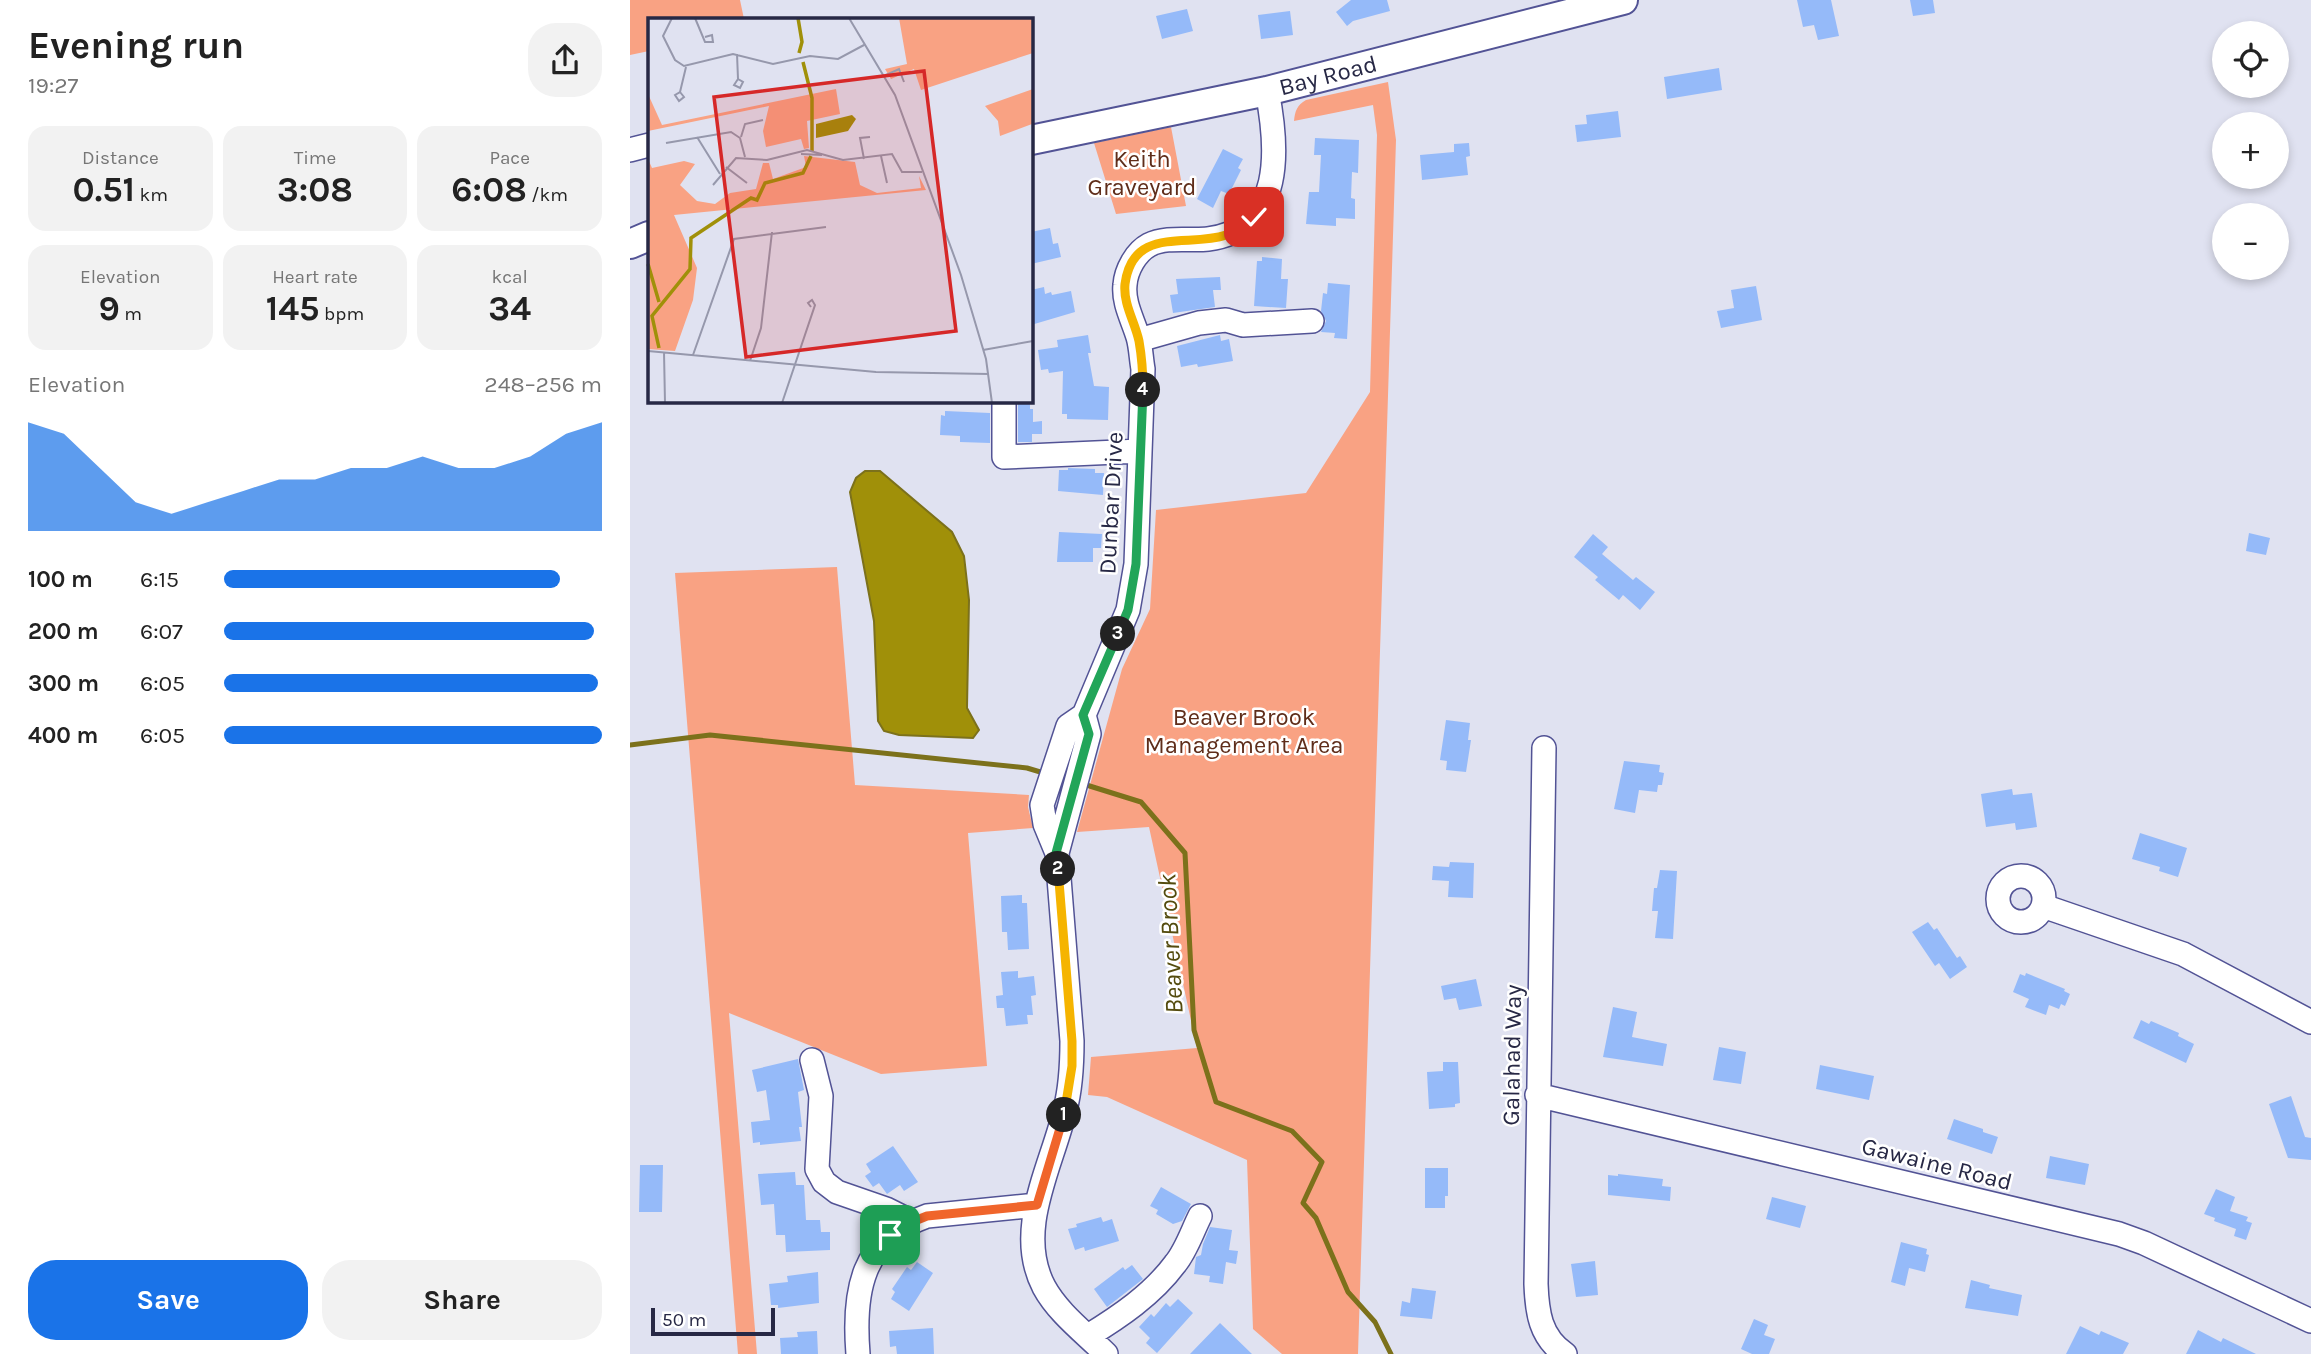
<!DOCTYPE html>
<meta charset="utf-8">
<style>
body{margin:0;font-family:Karla,sans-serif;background:#f2f2f2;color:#222;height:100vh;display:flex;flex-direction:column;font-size:26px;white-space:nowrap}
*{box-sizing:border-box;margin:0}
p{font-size:23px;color:#767676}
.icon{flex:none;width:38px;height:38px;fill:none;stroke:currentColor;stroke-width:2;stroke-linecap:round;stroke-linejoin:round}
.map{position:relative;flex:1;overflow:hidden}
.details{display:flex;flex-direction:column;background:#fff;width:630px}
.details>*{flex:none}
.tools{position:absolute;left:1582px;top:21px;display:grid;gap:14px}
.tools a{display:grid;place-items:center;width:77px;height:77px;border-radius:50%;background:#fff;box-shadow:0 4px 10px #0003;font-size:35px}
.scale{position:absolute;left:21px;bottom:18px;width:124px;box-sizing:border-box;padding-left:7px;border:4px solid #272845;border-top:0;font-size:19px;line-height:24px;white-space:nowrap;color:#272845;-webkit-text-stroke:5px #fff;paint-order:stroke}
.pin{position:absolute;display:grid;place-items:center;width:60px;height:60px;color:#fff;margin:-30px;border-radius:14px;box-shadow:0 4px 10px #0006}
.km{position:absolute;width:35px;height:35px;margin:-18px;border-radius:50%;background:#222;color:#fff;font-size:19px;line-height:35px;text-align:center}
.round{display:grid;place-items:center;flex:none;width:74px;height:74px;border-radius:28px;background:#f2f2f2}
.summary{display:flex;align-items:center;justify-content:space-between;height:119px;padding:0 28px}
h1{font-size:38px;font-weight:700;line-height:52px}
.stats{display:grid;grid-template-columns:repeat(3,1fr);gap:10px;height:119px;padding:7px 28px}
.stats div{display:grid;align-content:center;border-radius:18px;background:#f2f2f2;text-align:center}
.stats b{font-size:35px;font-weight:700}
.stats small{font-size:19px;font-weight:400}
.stats p{font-size:19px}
.chart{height:196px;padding:14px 28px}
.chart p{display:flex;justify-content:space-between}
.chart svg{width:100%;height:126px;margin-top:7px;fill:#1a73e8;opacity:.7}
.action{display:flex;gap:14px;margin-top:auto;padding:14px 28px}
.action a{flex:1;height:80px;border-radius:28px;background:#1a73e8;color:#fff;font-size:28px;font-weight:700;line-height:80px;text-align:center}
.action a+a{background:#f2f2f2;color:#222}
ul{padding:0 28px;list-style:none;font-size:23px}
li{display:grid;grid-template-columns:112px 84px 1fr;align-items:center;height:52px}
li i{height:18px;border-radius:9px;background:#1a73e8}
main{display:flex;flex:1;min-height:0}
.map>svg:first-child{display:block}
.green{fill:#f9a283}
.water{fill:#a09009;stroke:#7c711b;stroke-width:2}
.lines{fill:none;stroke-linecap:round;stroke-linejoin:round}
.stream{stroke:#7c711b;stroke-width:5}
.building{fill:#95baf9}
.minor-casing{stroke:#525395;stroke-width:26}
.major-casing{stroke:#525395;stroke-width:32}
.minor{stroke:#fff;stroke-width:23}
.major{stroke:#fff;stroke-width:28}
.split-1-casing{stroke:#fff;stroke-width:14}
.split-2-casing{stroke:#fff;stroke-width:14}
.split-3-casing{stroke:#fff;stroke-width:14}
.split-4-casing{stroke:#fff;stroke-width:14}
.split-5-casing{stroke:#fff;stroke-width:14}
.split-1{stroke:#f0652b;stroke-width:9}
.split-2{stroke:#f5b400;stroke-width:9}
.split-3{stroke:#22a559;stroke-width:9}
.split-4{stroke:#22a559;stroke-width:9}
.split-5{stroke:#f5b400;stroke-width:9}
.labels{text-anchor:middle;stroke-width:5;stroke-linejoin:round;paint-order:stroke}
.street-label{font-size:24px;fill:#272845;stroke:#fff}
.park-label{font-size:24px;fill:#5f2d1a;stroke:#fff}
.water-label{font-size:26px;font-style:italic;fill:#544b0e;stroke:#fff}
.inset-river{fill:none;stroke:#a09009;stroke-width:3.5}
.inset-road{fill:none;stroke:#9698ac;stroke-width:2}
.view{fill:#d62828;fill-opacity:0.15;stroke:#d62828;stroke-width:3.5}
.inset-edge{fill:none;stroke:#272845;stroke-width:3.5}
</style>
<main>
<section class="details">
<div class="summary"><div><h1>Evening run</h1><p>19:27</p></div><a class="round"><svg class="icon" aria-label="share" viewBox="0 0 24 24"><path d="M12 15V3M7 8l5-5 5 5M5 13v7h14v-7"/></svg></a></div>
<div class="stats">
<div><p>Distance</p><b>0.51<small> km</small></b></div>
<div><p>Time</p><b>3:08</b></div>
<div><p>Pace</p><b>6:08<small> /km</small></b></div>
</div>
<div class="stats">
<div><p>Elevation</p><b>9<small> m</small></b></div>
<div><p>Heart rate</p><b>145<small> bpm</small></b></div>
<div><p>kcal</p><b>34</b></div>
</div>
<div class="chart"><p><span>Elevation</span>248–256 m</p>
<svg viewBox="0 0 160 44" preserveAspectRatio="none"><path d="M0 44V6L10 10L20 22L30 34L40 38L50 34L60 30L70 26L80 26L90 22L100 22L110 18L120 22L130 22L140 18L150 10L160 6V44z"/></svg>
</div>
<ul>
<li><b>100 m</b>6:15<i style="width:89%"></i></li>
<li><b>200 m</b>6:07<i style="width:98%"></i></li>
<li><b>300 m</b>6:05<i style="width:99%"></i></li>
<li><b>400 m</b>6:05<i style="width:100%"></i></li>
</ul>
<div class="action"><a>Save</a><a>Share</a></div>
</section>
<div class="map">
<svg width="1681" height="1354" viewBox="0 0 1681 1354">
<rect width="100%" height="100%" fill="#e0e2f1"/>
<path class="green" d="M0,0H110L114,19H19V51L0,55Z
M758,82L766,140L728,1354H652L623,1329L617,1160L477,1097L458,1095L461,1057L567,1048L519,827L447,832L492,669L520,609L526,510L676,493L740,392L747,135L743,105L664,121C665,111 667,105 676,100Z
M541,127L556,206L486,214L464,143Z
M207,567L225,785L399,795L398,807L403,828L338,833L357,1066L251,1074L99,1013L127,1354H108L45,573Z"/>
<path class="water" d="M235,471H250L322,532L334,556L339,600L337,708L349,730L343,738L269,735L254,731L248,721L244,621L220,492L226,478Z"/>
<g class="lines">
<path class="stream" d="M0,745L80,735L397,768L417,774
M450,783L511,802L555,853L564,1030L586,1102L662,1131L692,1162L673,1203L686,1218L718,1292L745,1322L761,1354"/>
</g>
<path class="building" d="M721,0H757L760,11L723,21L717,26L706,12Z
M1167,0H1201L1209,36L1188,40L1184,25L1173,27Z
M1280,0H1303L1305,13L1283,16Z
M557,9L563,31L532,39L526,16Z
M660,11L663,35L631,39L628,15Z
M1089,68L1092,90L1037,99L1034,77Z
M988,111L991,137L947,142L945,125L957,124L956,115Z
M685,138L729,140L728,173L722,172L721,198L725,199V219L706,218V226L676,224L679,192H689L691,155H684Z
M839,143L840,156L836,157L838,175L792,180L790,155L824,152V144Z
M593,149L613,159L608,168L611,170L599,194L591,191L583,208L567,199Z
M420,228L423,244L428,243L431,257L401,264V232Z
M632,257L652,259L651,279H658L656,308L624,306L627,261H632Z
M590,277L591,290H583L585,307L543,313L540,295L548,294L546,279Z
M698,283L720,285L717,339L704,338L705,333L691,332L696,321L691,311L693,293L697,294Z
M1126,286L1132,320L1091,328L1087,311L1104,308L1101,290Z
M414,287L415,294L421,292L422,295L441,291L445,312L401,325V290Z
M458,335L461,353H458L464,386L479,387L478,420L437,419V414H432L433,371L419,373L418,369L411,370L408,350L428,347L427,340Z
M590,335L591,341L599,339L603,361L568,367L567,364L551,367L547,346Z
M388,402H400V409H403V422L412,421V434H402V442H388Z
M315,411L360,413V443L330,442V436L310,435L311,415L315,416Z
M438,468L465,469V473H474L473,495L428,491L429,470H438Z
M429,532L472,534L471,548H463V562H427Z
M1619,533L1640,538L1636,555L1616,551Z
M963,534L978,547L972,554L1003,580L1006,577L1025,592L1010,610L993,595L989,600L965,580L968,577L944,557Z
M816,720L840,723L838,740H841L836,772L816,770L817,761L810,760Z
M994,761L1030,765L1029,772L1034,773L1032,785H1028L1027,792L1009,790L1005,813L984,809Z
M1382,789L1383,795L1402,793L1407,827L1386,830L1385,823L1356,827L1351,794Z
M1510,833L1557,848L1548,877L1529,871L1530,867L1502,859Z
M820,862L844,863L843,898L818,897L819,881L802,880L803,866L819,867Z
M1030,870L1047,871L1043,939L1025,938L1028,911H1022L1024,888H1027Z
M392,895V903H397L399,949L378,950L377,932H372L371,896Z
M1298,922L1304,930L1307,928L1327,958L1330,956L1337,967L1320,979L1309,963L1305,966L1282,932Z
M388,971V978L404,976L406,995L401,996L403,1015H397L398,1024L376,1026L374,1008H367L366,996L373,995L371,972Z
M1396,973L1435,989L1434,991L1440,994L1435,1006L1431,1004L1429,1009L1419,1005L1416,1015L1395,1007L1399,999L1383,992L1390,974L1395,976Z
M846,979L852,1006L829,1010L826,998L814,1000L811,986Z
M983,1007L1007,1012L1002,1037L1037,1044L1033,1066L973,1057Z
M1511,1020L1519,1024L1521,1021L1549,1033L1548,1036L1564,1044L1556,1063L1503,1038Z
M1089,1047L1116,1052L1111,1084L1083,1080Z
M168,1059L174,1090L168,1092L172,1127H169L171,1141L130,1145V1142L123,1143L121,1122L140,1120L136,1090L127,1092L122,1070Z
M813,1062H828L830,1103L825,1104V1107L799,1109L797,1072L813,1071Z
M1190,1065L1244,1076L1239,1100L1186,1089Z
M1661,1096L1675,1137L1681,1138V1160L1658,1158L1639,1104Z
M1324,1119L1353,1129V1132L1368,1137L1362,1154L1317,1139Z
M263,1146L288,1182L274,1191L270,1185L257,1194L249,1183L243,1187L235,1176L241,1172L236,1164Z
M1420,1156L1459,1164L1455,1185L1416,1178Z
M10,1165H33L32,1212H9Z
M795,1168H818V1196H815V1208H795Z
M165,1172L166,1185H174L176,1220H190L191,1232H200V1250L156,1252L155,1235H146L144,1204L131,1205L128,1174Z
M988,1174L1033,1179L1032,1186L1041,1187L1040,1201L978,1195V1175L988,1176Z
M531,1187L561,1204L552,1221L543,1224L526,1214L528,1210L520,1206Z
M1586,1189L1605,1197L1600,1211L1618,1217L1616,1221L1622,1223L1616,1240L1604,1236L1606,1229L1584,1221L1585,1218L1574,1214Z
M1142,1197L1176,1206L1170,1228L1136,1219Z
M471,1217L473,1222L482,1219L489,1241L455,1251L454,1247L445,1250L438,1229L447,1227L446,1224Z
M580,1227L602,1230L599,1250L608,1251L606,1264L596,1262L593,1284L579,1282L580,1276L564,1274L566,1257L571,1255L573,1244Z
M1271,1242L1297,1249L1296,1254L1299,1255L1295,1272L1279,1268L1275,1286L1261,1282Z
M965,1261L968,1295L946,1297L941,1264Z
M287,1262L303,1273L279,1311L261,1299L265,1292L262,1289L277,1267L281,1270Z
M502,1265L513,1279L477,1307L464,1289L493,1267L495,1270Z
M188,1272L189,1303L148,1308V1305H141L139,1284L158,1282L157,1276Z
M1341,1280L1360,1285L1359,1288L1392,1295L1388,1316L1335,1308Z
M782,1288L806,1291L802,1319L770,1316L772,1301L780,1303Z
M548,1299L563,1313L527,1353L516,1343L520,1338L509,1327L521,1314L524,1317L536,1303L540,1307Z
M1124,1319L1138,1325L1134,1335L1145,1339L1139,1354H1122L1111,1349Z
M590,1323L622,1354H560Z
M1450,1326L1469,1335L1471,1331L1499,1343L1493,1354H1436Z
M303,1328L304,1354H267L266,1346L260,1347L259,1331Z
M1568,1330L1591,1342L1593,1338L1626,1354H1556Z
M187,1331L188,1354H151L150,1338L168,1337L167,1332Z"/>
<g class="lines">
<g class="minor-casing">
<path id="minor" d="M0,150L19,145
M509,340L569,323L596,320L613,325L682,321
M374,401V457L510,451
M914,748L906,1284C907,1312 910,1337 935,1354
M427,853L459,734L454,715
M1368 899a23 23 0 1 1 46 0a23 23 0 1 1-46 0Z
M1413,906L1553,954L1681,1022
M182,1060L191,1096L187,1169L194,1182L207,1192L256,1209L282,1222
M907,1095L1489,1234L1514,1243L1681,1321
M458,1336C489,1317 522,1295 545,1264C556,1251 562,1232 570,1216
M228,1354C223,1292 231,1239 297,1216L407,1205
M476,1354C455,1333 428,1313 414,1287C384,1230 422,1166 435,1110C441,1087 442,1064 442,1041L427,853L415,824L412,805L438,726L454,715L498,610L506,564L513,369C511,358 511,347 508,337C503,320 493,303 495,285C496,270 506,252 519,245C536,236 560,241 578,239C655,229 648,147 637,91"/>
</g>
<g class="major-casing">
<g id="major">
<path id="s1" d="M401,140L637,91L993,0"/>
<path d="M0,244L19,236"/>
</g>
</g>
<use href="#minor" class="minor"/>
<use href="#major" class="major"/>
</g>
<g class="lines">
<g class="split-1-casing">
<path id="split-1" d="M260,1235L282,1222L297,1216L407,1205L434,1115"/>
</g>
<g class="split-2-casing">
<path id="split-2" d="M428,869L442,1041V1066L434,1115"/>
</g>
<g class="split-3-casing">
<path id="split-3" d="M428,869L426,853L459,734L453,715L488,634"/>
</g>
<g class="split-4-casing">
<path id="split-4" d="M488,634L498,610L506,564L513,390"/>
</g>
<g class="split-5-casing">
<path id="split-5" d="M513,390C513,374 512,358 509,341C505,322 493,304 495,284C503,225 558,248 596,235C607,231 615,225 624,217"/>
</g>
<use href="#split-1" class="split-1"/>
<use href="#split-2" class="split-2"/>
<use href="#split-3" class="split-3"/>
<use href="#split-4" class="split-4"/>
<use href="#split-5" class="split-5"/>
</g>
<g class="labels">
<g class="street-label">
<text dy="8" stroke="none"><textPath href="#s1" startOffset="304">Bay Road</textPath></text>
<text transform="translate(481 503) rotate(-87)" y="8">Dunbar Drive</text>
<text transform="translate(882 1055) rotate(-89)" y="8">Galahad Way</text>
<text transform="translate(1307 1164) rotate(14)" y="8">Gawaine Road</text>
</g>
<g class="park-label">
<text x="512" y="167">Keith<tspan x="512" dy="28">Graveyard</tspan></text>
<text x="614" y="725">Beaver Brook<tspan x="614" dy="28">Management Area</tspan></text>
</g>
<g class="water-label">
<text transform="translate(540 944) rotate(-93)" y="9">Beaver Brook</text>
</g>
</g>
<g transform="translate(18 18)">
<rect width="385" height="385" fill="#e0e2f1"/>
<path d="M251,0H385V35L273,72L266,51L243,61L237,51L259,46ZM188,71L192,96L159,103L161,130L156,131L153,121L118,129L115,113L121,88L0,113V76L14,107ZM385,71L384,106L352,118L350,103L337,88ZM156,138L207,144L212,167L229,175L273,170L271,158L278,172L26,197L49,250L45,282L27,333L0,331V141L4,150L36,143L47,146L32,167L49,183L67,186L82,175L108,171L115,145H121L125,161L158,149Z" fill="#f9a283"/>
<path d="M204,97L208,101L200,113L168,120V106Z" fill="#a09009"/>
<path class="inset-river" d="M150,0L154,24L151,35M155,44L164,80V133M0,246L11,284M11,330L4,298L42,251L43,220L103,180L109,182L117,165L155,155L163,138"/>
<path class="inset-road" d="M24,0L15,18L27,42L36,48L85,36L125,46L162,38L190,41L216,27M47,0L57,24H65L64,17L57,19M201,0L247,77L313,257L338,341L344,385M89,36L90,61L86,67L92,70L95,64L90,61M238,57L251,51L256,64M32,74L36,79L31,83L27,77L32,74L38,49M49,119L72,156M93,119L97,106L115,102M18,125L83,114L92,120L97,139M153,136L174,137M233,138L239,165M216,141L212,120L222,119M78,149L99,165M65,167L88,140L119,142L159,132L195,142L244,136L254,154H274M335,332L385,323M0,333L228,354L341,356M16,334L17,385M45,337L86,221L178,209M102,343L113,310L124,214M134,385L167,287L164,282L160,285L163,289"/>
<path class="view" d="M276,53L308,313L98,339L66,79Z"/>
<rect width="385" height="385" class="inset-edge"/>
</g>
</svg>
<div class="tools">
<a><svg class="icon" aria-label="locate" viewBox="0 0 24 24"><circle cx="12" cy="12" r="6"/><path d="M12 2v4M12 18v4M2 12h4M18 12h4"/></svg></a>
<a>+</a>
<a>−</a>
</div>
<div class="scale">50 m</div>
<div class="pin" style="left:260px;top:1235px;background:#1e9e55"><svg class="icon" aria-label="arrive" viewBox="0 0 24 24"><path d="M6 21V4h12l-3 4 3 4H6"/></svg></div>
<div class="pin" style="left:624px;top:217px;background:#d93025"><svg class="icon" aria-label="check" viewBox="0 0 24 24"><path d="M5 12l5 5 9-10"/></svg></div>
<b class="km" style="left:434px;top:1115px">1</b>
<b class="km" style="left:428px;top:869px">2</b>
<b class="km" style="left:488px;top:634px">3</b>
<b class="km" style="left:513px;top:390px">4</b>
</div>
</main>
